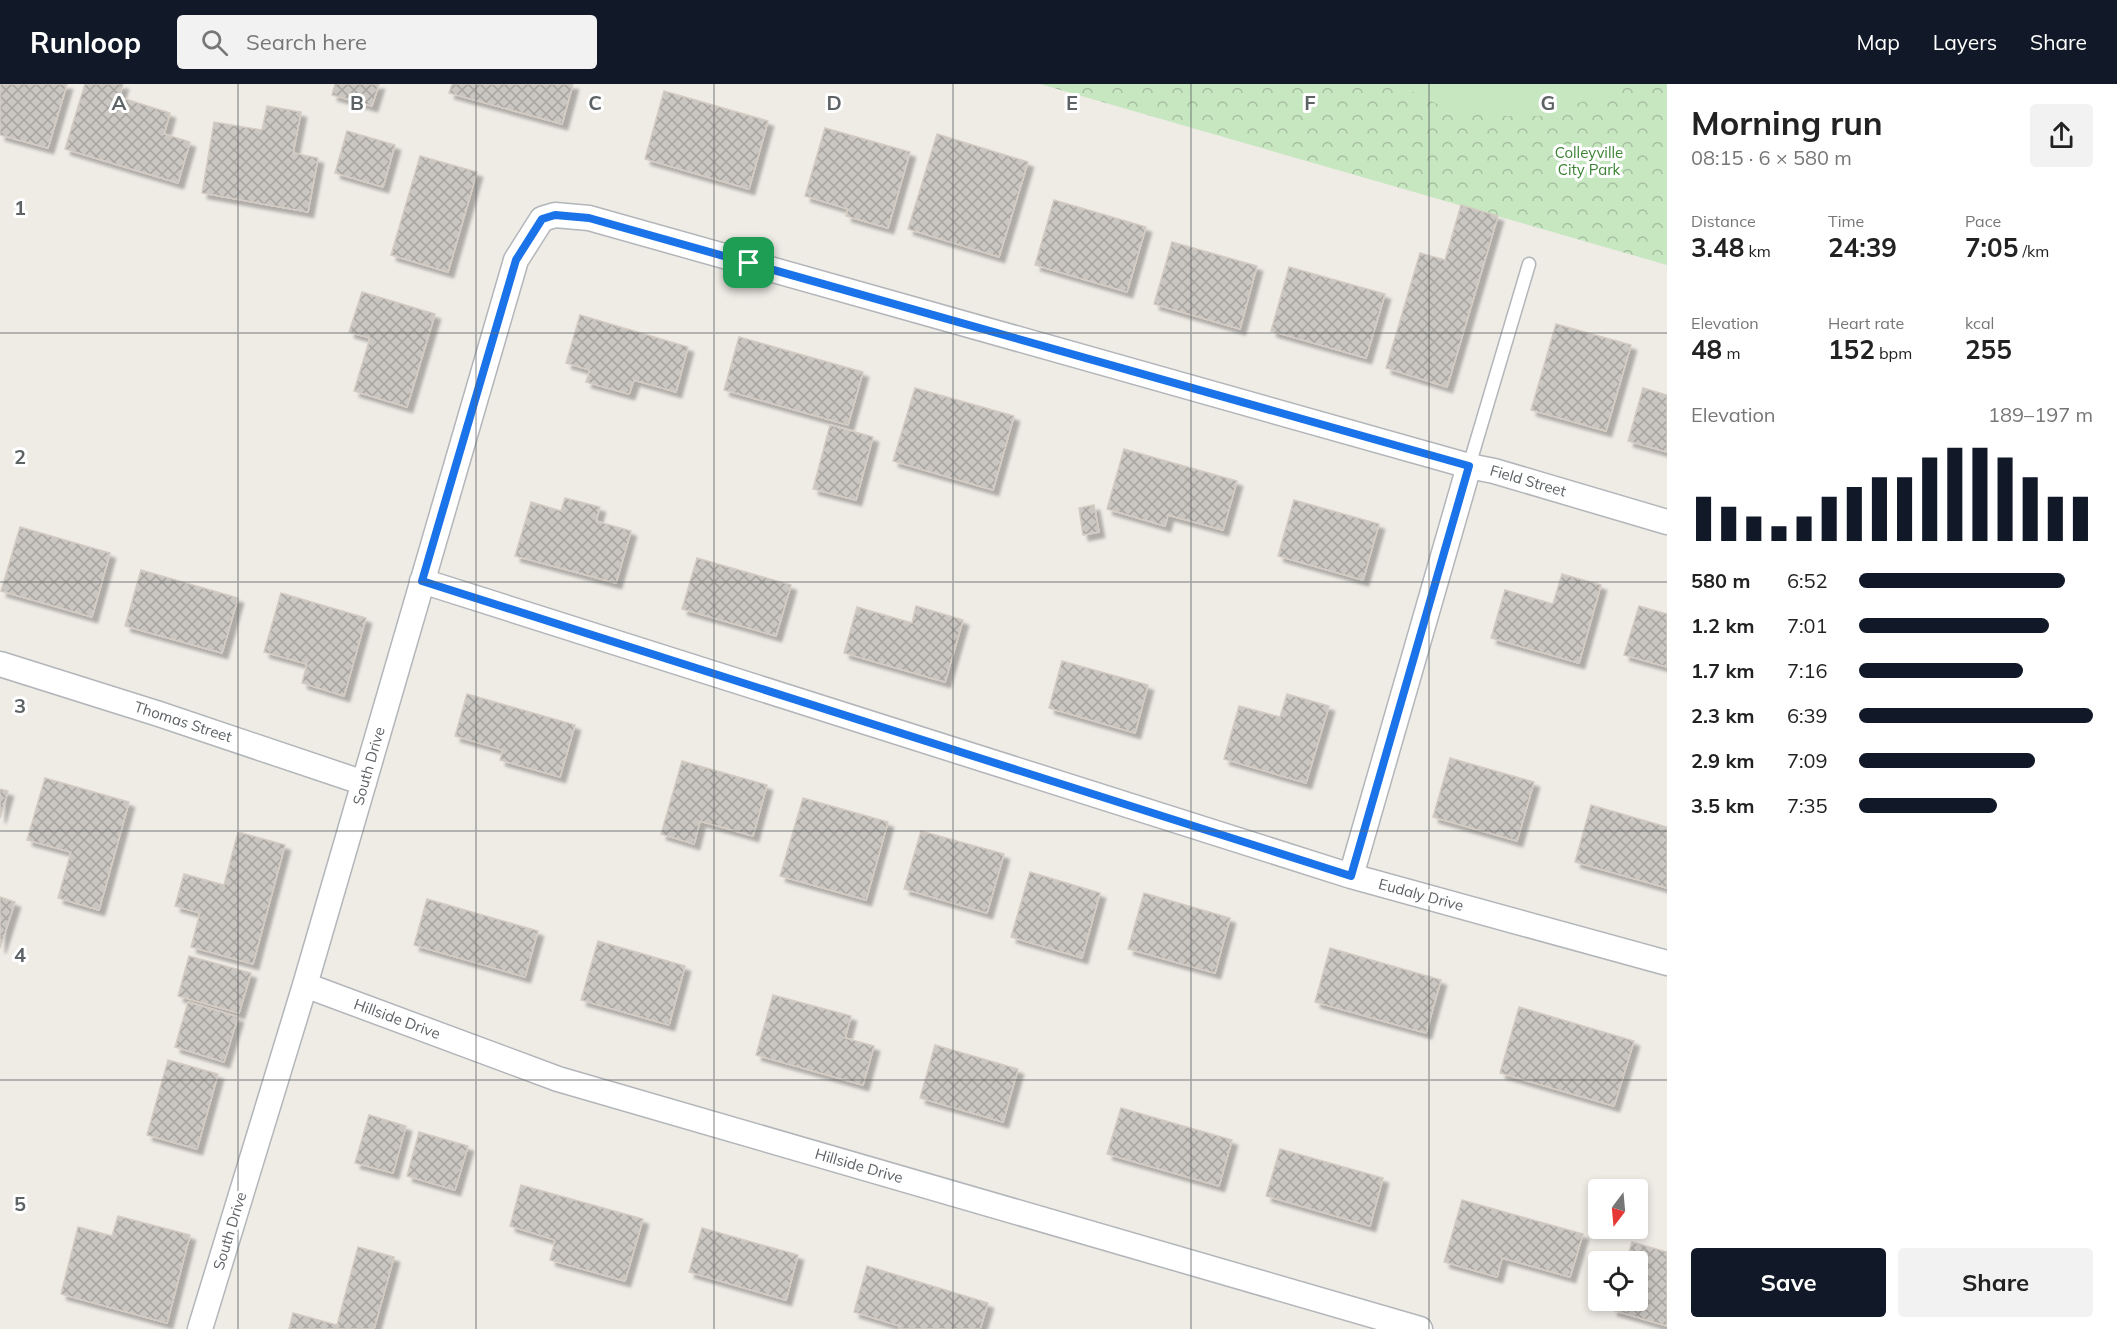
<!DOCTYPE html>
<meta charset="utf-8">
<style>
body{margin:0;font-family:Mulish,sans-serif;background:#f2f2f2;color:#222;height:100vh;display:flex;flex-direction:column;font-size:22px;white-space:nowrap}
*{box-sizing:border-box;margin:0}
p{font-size:20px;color:#767676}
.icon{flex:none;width:33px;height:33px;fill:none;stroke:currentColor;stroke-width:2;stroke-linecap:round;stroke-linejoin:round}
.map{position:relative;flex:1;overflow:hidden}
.drawer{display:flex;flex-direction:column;background:#fff;width:450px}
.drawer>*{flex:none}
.needle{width:39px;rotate:196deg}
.fabs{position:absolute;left:1588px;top:1095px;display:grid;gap:12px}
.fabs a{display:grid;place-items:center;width:60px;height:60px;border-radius:6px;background:#fff;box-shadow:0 3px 9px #0003;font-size:30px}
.pin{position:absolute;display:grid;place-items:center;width:51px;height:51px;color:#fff;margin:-26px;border-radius:12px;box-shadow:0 3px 9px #0006}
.round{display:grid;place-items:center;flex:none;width:63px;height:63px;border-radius:6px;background:#f2f2f2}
.head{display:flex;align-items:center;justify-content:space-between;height:102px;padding:0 24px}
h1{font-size:33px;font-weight:700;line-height:45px}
.stats{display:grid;grid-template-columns:repeat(3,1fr);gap:9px;height:102px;padding:6px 24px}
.stats div{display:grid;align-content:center}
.stats b{font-size:26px;font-weight:700}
.stats small{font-size:16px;font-weight:400}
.stats p{font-size:16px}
.chart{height:168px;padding:12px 24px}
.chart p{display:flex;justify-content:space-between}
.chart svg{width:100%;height:108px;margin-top:6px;stroke:#111827;stroke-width:6}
.action{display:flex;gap:12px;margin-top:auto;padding:12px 24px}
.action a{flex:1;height:69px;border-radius:6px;background:#111827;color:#fff;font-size:24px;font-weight:700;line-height:69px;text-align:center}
.action a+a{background:#f2f2f2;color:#222}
ul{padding:0 24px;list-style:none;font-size:20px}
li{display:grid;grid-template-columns:96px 72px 1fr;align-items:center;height:45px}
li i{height:15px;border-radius:8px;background:#111827}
header{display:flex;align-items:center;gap:36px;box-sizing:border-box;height:84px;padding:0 30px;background:#111827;color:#fff}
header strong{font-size:28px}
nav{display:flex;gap:33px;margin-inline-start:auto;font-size:21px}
.search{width:420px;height:54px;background:#f2f2f2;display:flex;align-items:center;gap:15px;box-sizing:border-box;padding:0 21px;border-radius:6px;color:#767676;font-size:22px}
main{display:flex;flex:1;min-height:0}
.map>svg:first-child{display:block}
.park{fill:url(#park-crowns)}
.garden{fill:#c7e7c1}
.building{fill:url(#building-cross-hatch);stroke:#d4ccc3;stroke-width:1.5;filter:url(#shadow)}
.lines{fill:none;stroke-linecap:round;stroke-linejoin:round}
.lane-casing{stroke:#b2b6ba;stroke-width:15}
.street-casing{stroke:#b2b6ba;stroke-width:27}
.lane{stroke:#fff;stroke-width:12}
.street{stroke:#fff;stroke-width:24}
.route-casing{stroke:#fff;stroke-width:12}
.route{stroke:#1a73e8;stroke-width:8}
.grid{fill:none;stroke:#5d6265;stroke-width:1.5;stroke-opacity:0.55}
.labels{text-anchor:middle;stroke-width:6;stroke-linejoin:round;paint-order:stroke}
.park-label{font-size:15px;fill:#3c8434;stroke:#fff}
.street-label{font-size:15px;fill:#5d6265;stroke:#fff}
.grid-label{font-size:20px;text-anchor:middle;font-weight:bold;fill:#5d6265;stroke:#fff;stroke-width:6;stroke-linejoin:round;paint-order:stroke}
</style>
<header>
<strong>Runloop</strong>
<div class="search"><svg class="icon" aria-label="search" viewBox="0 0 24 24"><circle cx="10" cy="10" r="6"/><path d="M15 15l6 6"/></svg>Search here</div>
<nav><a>Map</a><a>Layers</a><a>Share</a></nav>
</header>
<main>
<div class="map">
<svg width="1667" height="1245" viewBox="0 0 1667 1245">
<defs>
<pattern id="park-crowns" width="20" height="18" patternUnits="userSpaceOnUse" patternTransform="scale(1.5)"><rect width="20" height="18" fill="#c7e7c1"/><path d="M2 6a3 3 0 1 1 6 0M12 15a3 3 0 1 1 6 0" fill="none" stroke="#a5bfa0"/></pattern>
<pattern id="building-cross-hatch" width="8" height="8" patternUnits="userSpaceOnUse" patternTransform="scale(1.5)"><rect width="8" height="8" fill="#cac6c1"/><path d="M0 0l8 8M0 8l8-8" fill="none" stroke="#a7a4a0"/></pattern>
<filter id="shadow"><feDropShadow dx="5.5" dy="5.5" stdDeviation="1.5" flood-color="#0004"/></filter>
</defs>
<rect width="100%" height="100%" fill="#efebe5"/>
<path class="park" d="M1040,0H1667V181Z"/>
<path class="garden" d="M1397,0H1618L1600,11L1544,32H1485L1439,21Z"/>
<path class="building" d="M0,0H67L48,64L0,51Z
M85,0H123L119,13L170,29L164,50L190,58L178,99L65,65Z
M335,0H379L372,22L332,11Z
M452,0H573L562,40L449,9Z
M664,7L768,37L749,105L645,75Z
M267,22L301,28L293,69L318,74L308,128L202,109L214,38L262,46Z
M825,44L910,68L888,144L846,132L848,125L805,112Z
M347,47L395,61L383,103L335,89Z
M937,50L1028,78L999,173L908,145Z
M420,72L477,88L448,188L391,171Z
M1054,116L1146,143L1127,208L1035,181Z
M1461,121L1498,132L1447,303L1386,284L1420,169L1445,176Z
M1172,158L1257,182L1240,245L1154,220Z
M1289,183L1385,210L1366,274L1271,247Z
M362,208L435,230L407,323L354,307L370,254L349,248Z
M580,231L688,263L676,308L634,296L629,310L586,298L590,286L566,279Z
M1556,240L1631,261L1606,347L1531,326Z
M739,253L863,288L848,341L724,306Z
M915,304L1014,332L993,406L893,377Z
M1643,304L1667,311V368L1628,357Z
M830,341L873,353L856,416L813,405Z
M1124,365L1237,397L1223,446L1168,431L1165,442L1107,425Z
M565,414L600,423L596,437L631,447L616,499L515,472L531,418L561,427Z
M1294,416L1379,440L1363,496L1278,472Z
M1094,421L1099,448L1083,451L1079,424Z
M20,443L110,469L92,533L1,507Z
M697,474L791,501L776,552L682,525Z
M141,486L238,514L222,569L125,542Z
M1562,490L1601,501L1579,579L1491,554L1505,506L1553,520Z
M281,509L366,534L344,612L302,599L307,580L264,568Z
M916,522L963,536L945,598L844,569L857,523L912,539Z
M1639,522L1667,530V583L1624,571Z
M1062,577L1148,601L1135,649L1049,624Z
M467,610L575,641L560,693L500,676L503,666L455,652Z
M1287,610L1329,622L1306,699L1224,675L1239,622L1280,633Z
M1450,674L1534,698L1517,757L1433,733Z
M682,677L767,701L753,752L700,737L694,760L661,750Z
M45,694L129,718L99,826L58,814L71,768L27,756Z
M0,705L8,707L0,734Z
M803,714L888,738L866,816L780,792Z
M1591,721L1667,743V804L1575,778Z
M921,747L1004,770L987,829L904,805Z
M238,748L285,761L253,880L191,863L200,829L175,822L184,790L224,801Z
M1030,788L1100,809L1082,874L1011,853Z
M1144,809L1230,834L1215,889L1128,865Z
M0,813L15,818L0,864Z
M427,815L538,847L525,893L414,861Z
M598,857L685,882L669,941L581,916Z
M1330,864L1441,896L1426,949L1315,918Z
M189,872L251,889L239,929L178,912Z
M773,911L851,932L845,954L874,962L863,1001L756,971Z
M188,918L238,933L224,978L175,963Z
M1519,923L1634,957L1614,1022L1500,989Z
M935,961L1018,985L1003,1038L920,1014Z
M168,976L218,990L197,1065L147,1051Z
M1121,1024L1232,1056L1219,1102L1107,1070Z
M369,1031L406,1042L393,1089L355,1079Z
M419,1048L468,1062L455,1106L407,1092Z
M1280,1065L1383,1094L1370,1142L1266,1112Z
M521,1101L643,1135L625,1197L550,1176L555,1156L510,1142Z
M1462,1116L1583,1150L1570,1193L1502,1174L1497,1193L1444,1178Z
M118,1132L190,1151L167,1239L61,1210L78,1143L112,1152Z
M702,1144L798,1171L786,1216L689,1188Z
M1632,1158L1667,1168V1242L1612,1226L1615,1216H1638V1178H1626Z
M358,1163L394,1173L374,1245H289L293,1229L337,1241Z
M867,1182L988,1219L980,1245H899L900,1242L854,1228Z"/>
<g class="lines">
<g class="lane-casing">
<path id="lane" d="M1469,382L1529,180"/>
</g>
<g class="street-casing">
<path id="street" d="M422,497L1351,792L1667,879
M0,580L159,630L364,699
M1351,792L1469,382
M305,901L558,995L1420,1245
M200,1245L305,901L516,176L542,135L555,131L589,134L1469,382L1494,387L1667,438"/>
</g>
<use href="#lane" class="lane"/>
<use href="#street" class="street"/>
</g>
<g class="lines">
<g class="route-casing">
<path id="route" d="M555,131L589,134L1469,382L1351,792L422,497L516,176L542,135Z"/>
</g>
<use href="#route" class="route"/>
</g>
<path class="grid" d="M238,0V1245M476,0V1245M714,0V1245M953,0V1245M1191,0V1245M1429,0V1245M0,249H1667M0,498H1667M0,747H1667M0,996H1667"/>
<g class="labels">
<g class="park-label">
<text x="1589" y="74">Colleyville<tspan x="1589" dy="17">City Park</tspan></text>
</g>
<g class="street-label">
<text transform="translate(1528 397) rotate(16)" y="5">Field Street</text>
<text transform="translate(183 638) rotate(18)" y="5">Thomas Street</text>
<text transform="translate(369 682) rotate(-74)" y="5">South Drive</text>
<text transform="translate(1421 811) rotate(15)" y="5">Eudaly Drive</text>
<text transform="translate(397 935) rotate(20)" y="5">Hillside Drive</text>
<text transform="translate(859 1082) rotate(16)" y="5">Hillside Drive</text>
<text transform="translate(230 1147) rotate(-73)" y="5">South Drive</text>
</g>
</g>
<g class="grid-label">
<text x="119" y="26">A</text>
<text x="357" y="26">B</text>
<text x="595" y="26">C</text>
<text x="834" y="26">D</text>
<text x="1072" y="26">E</text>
<text x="1310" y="26">F</text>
<text x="1548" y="26">G</text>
<text x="20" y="131">1</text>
<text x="20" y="380">2</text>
<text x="20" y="629">3</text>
<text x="20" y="878">4</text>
<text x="20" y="1127">5</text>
</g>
</svg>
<div class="fabs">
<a><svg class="needle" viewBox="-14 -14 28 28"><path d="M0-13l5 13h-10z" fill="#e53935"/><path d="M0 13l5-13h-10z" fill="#767676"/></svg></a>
<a><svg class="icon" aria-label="locate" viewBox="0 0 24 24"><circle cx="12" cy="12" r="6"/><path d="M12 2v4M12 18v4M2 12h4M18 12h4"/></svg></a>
</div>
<div class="pin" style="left:749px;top:179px;background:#1e9e55"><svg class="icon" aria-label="arrive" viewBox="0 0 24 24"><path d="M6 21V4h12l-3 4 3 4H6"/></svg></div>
</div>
<section class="drawer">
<div class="head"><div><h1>Morning run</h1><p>08:15 · 6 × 580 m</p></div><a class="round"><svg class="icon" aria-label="share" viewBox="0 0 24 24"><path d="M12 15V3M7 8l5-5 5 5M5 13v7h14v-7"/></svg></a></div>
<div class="stats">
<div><p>Distance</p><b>3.48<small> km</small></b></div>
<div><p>Time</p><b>24:39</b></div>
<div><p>Pace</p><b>7:05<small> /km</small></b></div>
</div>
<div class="stats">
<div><p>Elevation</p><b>48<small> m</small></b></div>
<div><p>Heart rate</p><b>152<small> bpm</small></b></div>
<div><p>kcal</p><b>255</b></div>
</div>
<div class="chart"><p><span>Elevation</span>189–197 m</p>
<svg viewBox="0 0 160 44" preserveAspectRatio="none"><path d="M5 44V26M15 44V30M25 44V34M35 44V38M45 44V34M55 44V26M65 44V22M75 44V18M85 44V18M95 44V10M105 44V6M115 44V6M125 44V10M135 44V18M145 44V26M155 44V26"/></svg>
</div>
<ul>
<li><b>580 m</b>6:52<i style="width:88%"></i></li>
<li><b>1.2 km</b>7:01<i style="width:81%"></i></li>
<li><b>1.7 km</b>7:16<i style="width:70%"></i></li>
<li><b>2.3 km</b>6:39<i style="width:100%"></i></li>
<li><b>2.9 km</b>7:09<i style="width:75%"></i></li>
<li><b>3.5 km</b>7:35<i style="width:59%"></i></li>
</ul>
<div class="action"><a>Save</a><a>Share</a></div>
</section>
</main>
